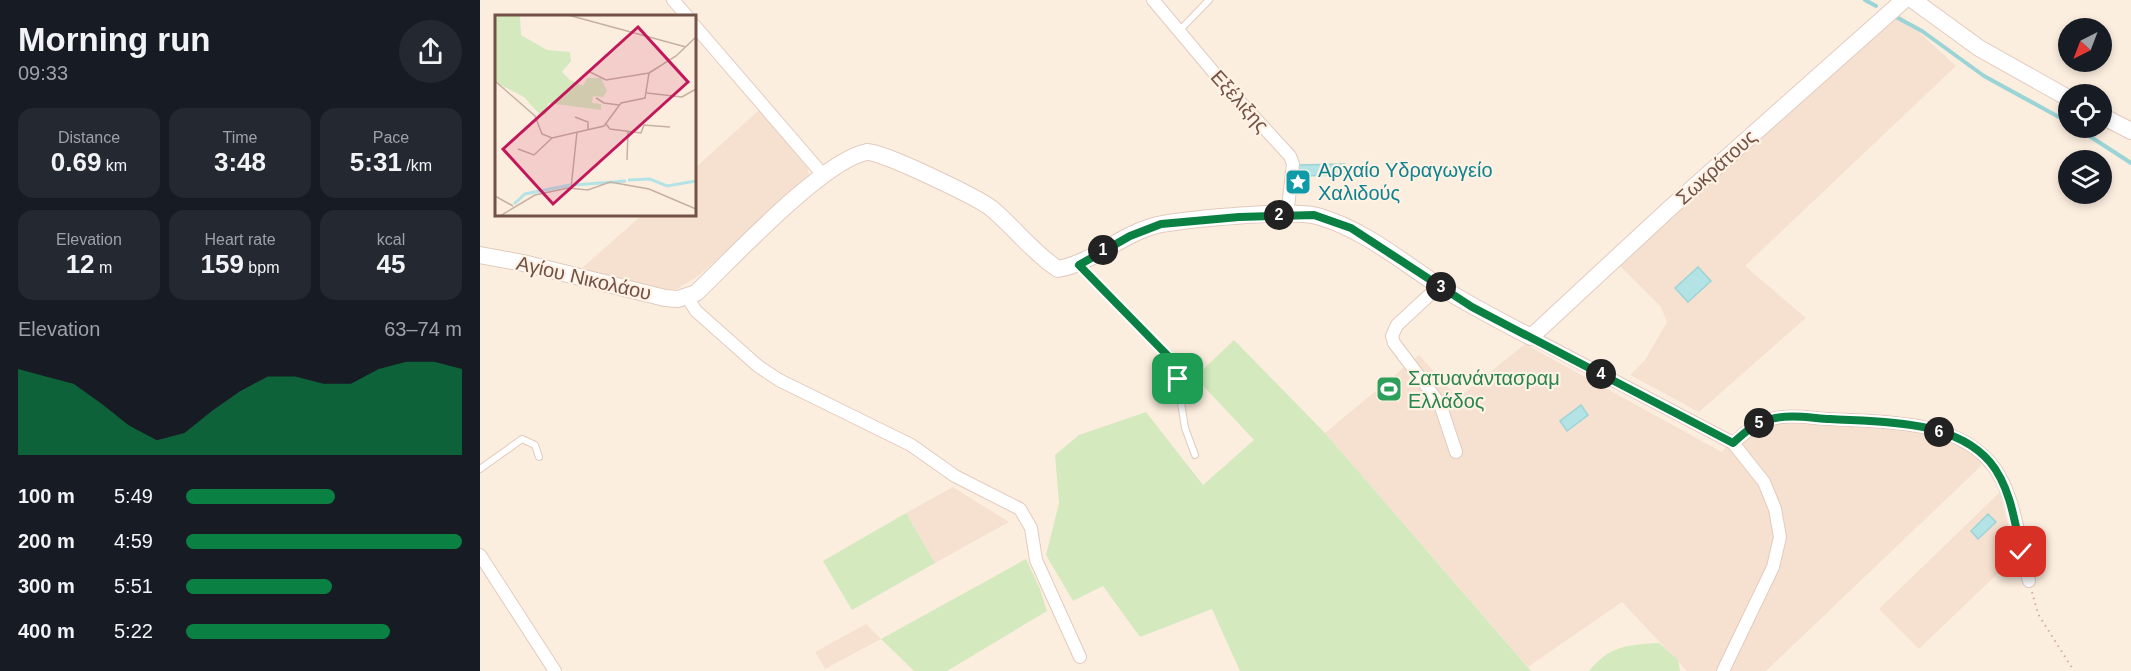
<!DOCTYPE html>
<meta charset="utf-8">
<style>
body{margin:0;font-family:Helvetica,sans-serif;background:#242831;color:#f1f3f6;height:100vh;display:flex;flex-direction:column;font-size:22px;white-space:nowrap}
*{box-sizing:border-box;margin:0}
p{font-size:20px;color:#9ea1a6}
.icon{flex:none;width:33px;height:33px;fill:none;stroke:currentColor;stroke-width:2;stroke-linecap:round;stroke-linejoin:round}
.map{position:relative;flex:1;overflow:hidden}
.drawer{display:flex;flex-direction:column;background:#171b24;width:480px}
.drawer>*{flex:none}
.needle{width:39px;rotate:222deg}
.fabs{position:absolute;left:1578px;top:18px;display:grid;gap:12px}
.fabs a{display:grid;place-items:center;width:54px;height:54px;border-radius:50%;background:#171b24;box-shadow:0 3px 9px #0003;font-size:30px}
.pin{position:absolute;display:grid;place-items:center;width:51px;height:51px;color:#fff;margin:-26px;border-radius:12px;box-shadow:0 3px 9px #0006}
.km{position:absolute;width:30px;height:30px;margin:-15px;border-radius:50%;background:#222;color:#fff;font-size:16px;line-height:30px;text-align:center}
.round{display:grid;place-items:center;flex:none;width:63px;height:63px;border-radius:32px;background:#242831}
.overview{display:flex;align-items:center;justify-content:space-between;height:102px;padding:0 18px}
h1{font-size:33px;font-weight:600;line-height:45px}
.metrics{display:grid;grid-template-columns:repeat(3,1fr);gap:9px;height:102px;padding:6px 18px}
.metrics div{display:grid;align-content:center;border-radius:15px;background:#242831;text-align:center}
.metrics b{font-size:26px;font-weight:600}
.metrics small{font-size:16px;font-weight:400}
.metrics p{font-size:16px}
.chart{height:168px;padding:12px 18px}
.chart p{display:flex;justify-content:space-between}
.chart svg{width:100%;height:108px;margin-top:6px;fill:#0b8043;opacity:.7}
ul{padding:0 18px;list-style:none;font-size:20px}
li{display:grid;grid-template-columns:96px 72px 1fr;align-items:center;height:45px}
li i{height:15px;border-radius:8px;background:#0b8043}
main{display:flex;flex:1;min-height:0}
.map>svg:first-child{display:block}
.residential{fill:#f6e1d0}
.green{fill:#d4e9be}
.water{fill:#b4e3e5;stroke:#9ad4d7;stroke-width:1.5}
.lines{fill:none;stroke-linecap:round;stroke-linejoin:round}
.stream{stroke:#9ad4d7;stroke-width:4}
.service-casing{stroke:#e2cbbe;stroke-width:8}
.minor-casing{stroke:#e2cbbe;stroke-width:14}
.tertiary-casing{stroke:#e2cbbe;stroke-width:18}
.path{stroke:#d6ab9a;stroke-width:2;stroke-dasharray:1.5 4.5;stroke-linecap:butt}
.service{stroke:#fff;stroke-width:6}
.minor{stroke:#fff;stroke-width:12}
.tertiary{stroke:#fff;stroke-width:16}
.route-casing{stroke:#fff;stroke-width:12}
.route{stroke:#0b8043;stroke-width:8}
.labels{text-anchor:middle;stroke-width:4.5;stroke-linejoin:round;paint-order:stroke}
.street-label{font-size:20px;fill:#725247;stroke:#fff2e5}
.culture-label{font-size:20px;fill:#0d838f;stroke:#fff2e5;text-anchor:start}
.leisure-label{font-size:20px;fill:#27864d;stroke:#fff2e5;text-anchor:start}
.inset-river{fill:none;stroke:#b4e3e5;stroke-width:3}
.inset-road{fill:none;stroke:#c5b0a2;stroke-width:1.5}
.view{fill:#c2185b;fill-opacity:0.15;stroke:#c2185b;stroke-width:3}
.inset-edge{fill:none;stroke:#725247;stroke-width:3}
</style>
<main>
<section class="drawer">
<div class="overview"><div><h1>Morning run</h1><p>09:33</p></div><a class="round"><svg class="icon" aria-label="share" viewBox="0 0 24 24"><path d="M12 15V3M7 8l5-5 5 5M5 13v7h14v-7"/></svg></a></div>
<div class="metrics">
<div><p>Distance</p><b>0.69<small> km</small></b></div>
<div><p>Time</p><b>3:48</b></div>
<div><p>Pace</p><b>5:31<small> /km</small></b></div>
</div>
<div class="metrics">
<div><p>Elevation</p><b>12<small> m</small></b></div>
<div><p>Heart rate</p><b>159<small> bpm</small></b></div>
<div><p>kcal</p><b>45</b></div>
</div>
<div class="chart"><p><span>Elevation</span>63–74 m</p>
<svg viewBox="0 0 160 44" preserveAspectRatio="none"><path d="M0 44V9L10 12L20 15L30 23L40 32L50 38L60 35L70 26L80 18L90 12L100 12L110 15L120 15L130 9L140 6L150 6L160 9V44z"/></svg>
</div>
<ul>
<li><b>100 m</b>5:49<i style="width:54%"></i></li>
<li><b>200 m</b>4:59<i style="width:100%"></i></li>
<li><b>300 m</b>5:51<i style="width:53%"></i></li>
<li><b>400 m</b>5:22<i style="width:74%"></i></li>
</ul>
</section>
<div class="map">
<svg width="1651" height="671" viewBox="0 0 1651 671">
<rect width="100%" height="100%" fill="#fceedf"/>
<path class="residential" d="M1416,11L1476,66L1265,266L1326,318L1219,412L1150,375L1165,360L1187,322L1181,307L1138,264Z
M279,110L327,167L329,174L327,180L218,276L197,289H183L101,269L162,215L214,214L215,168Z
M1045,344L1242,452L1258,432L1272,420L1418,418L1470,429L1506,449L1500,467L1286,671H1207L1142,602L1048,667L845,433L939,355L978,398Z
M473,487L529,522L455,563L426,513Z
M1520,492L1536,556L1439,649L1399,609Z
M386,624L401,639L345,669L335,652Z"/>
<path class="green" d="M754,340L845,433L1051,671H760L732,609L660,637L623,586L593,601L566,555L579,503L575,455L599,435L666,412L723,485L774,440L715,377Z
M426,513L455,563L372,610L343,561Z
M546,559L560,589L567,611L467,671H434L401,639Z
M1179,643L1198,660L1200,671H1109C1130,645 1148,645 1179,643Z"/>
<path class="water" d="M865,164V175L818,176V165Z
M1218,267L1231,281L1208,302L1195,288Z
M1101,405L1108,415L1087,431L1080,421Z
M1508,514L1516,522L1498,539L1491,531Z"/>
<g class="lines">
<path class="stream" d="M1385,0L1396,6
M1416,17L1442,31L1504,76L1588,122
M1597,128L1651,163"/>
<g class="service-casing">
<path id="service" d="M699,31L729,0
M599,265L695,365L705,428L715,455
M0,469L42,439L55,445L59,457"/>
</g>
<g class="minor-casing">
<path id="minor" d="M193,0L207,16
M673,0L741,81L810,156L813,164L807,215
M214,25L344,176
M959,286L917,325L912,336L914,343L960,404L976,452
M207,297L216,311L278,366L299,380L431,445L475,476L540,509L551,528L556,560L600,657
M1051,337L1253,443L1284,482L1295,509L1300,537L1293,567L1243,671
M1253,443C1264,434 1276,422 1291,419C1309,414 1331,418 1350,419C1401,422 1471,419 1509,461C1536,491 1539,544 1549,581
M0,555L75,671"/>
</g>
<g class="tertiary-casing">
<path id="tertiary" d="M1433,0L1499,48L1588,98
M1622,116L1651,131
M0,255L43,263L185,298L198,299L216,293C251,260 343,160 387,152C400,150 498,198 511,208C534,227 552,252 578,269C616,262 644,231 682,224C712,219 810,209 837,216C883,229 920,260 959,286C989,305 1020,321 1051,337L1189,209L1424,0"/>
</g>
<path class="path" d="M1552,592L1558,614L1594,671"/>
<use href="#service" class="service"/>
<use href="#minor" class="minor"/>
<use href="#tertiary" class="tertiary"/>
</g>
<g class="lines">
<g class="route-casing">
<path id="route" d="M698,379V372L689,357L599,265L650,236L681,224L759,217L834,215L871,228L992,307L1253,443C1264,433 1276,422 1291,419C1309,414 1331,418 1350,419C1400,422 1473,419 1510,462C1530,486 1535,522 1541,552"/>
</g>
<use href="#route" class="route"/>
</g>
<defs>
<g id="sight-square" transform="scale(1.35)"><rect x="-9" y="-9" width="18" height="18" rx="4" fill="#0f9aa8" stroke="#fff2e5"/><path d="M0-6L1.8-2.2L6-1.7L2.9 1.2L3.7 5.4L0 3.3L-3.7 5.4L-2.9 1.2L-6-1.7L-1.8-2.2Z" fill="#fff"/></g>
<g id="stadium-square" transform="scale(1.35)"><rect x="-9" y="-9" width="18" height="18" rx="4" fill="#2e9e5b" stroke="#fff2e5"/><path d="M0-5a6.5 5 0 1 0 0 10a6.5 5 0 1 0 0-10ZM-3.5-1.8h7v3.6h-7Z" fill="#fff"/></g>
</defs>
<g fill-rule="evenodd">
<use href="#sight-square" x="818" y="182"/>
<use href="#stadium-square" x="909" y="389"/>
</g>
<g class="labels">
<g class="street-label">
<text transform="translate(760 101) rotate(48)" y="7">Εξέλιξης</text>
<text transform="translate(1236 167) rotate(-42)" y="7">Σωκράτους</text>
<text transform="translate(104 278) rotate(13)" y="7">Αγίου Νικολάου</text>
</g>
<g class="culture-label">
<text x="838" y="177">Αρχαίο Υδραγωγείο<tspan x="838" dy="23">Χαλιδούς</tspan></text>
</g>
<g class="leisure-label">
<text x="928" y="385">Σατυανάντασραμ<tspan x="928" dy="23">Ελλάδος</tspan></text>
</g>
</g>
<g transform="translate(15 15)">
<rect width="201" height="201" fill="#fceedf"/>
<path d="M0,0H25L26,20L52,35L75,37L76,46L67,57L75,65L88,71L92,63H106L112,76L108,82L98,81L97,88L106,89V95L53,88L51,99L46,101L29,82L4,69L0,65Z" fill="#d4e9be"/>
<path class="inset-river" d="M133,165L155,164L172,171L201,166M79,170L131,166M19,189L30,179L75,170"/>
<path class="inset-road" d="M73,0L191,32M95,57L111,65L154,58M154,58L181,41L201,22M0,66L40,101L47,119L57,123L109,111L126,88L150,83L154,58M152,78L187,82L201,74M101,83L109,88L124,90M80,102L93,107V114M111,109L115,114L146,118L149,110L175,112M23,134L39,140L57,123M132,145L133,116M76,173L82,117M0,181L18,191M5,201L40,180L73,173L93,175L115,167L154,174L201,194"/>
<path class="view" d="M143,12L193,67L58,189L8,134Z"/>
<rect width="201" height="201" class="inset-edge"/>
</g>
</svg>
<div class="fabs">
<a><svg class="needle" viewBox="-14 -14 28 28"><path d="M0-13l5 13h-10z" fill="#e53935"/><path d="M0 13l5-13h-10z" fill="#9ea1a6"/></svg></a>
<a><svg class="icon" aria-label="locate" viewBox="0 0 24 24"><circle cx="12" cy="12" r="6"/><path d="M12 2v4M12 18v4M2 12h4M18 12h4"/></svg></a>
<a><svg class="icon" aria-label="layers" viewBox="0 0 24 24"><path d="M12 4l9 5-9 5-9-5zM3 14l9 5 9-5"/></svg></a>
</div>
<div class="pin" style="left:698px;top:379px;background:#1e9e55"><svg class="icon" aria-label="arrive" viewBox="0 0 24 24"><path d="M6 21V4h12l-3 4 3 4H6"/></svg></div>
<div class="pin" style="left:1541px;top:552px;background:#d93025"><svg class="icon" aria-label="check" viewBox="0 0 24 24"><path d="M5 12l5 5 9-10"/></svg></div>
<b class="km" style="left:623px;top:250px">1</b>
<b class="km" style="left:799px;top:215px">2</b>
<b class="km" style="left:961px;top:287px">3</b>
<b class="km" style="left:1121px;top:374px">4</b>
<b class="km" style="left:1279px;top:423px">5</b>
<b class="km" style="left:1459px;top:432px">6</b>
</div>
</main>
